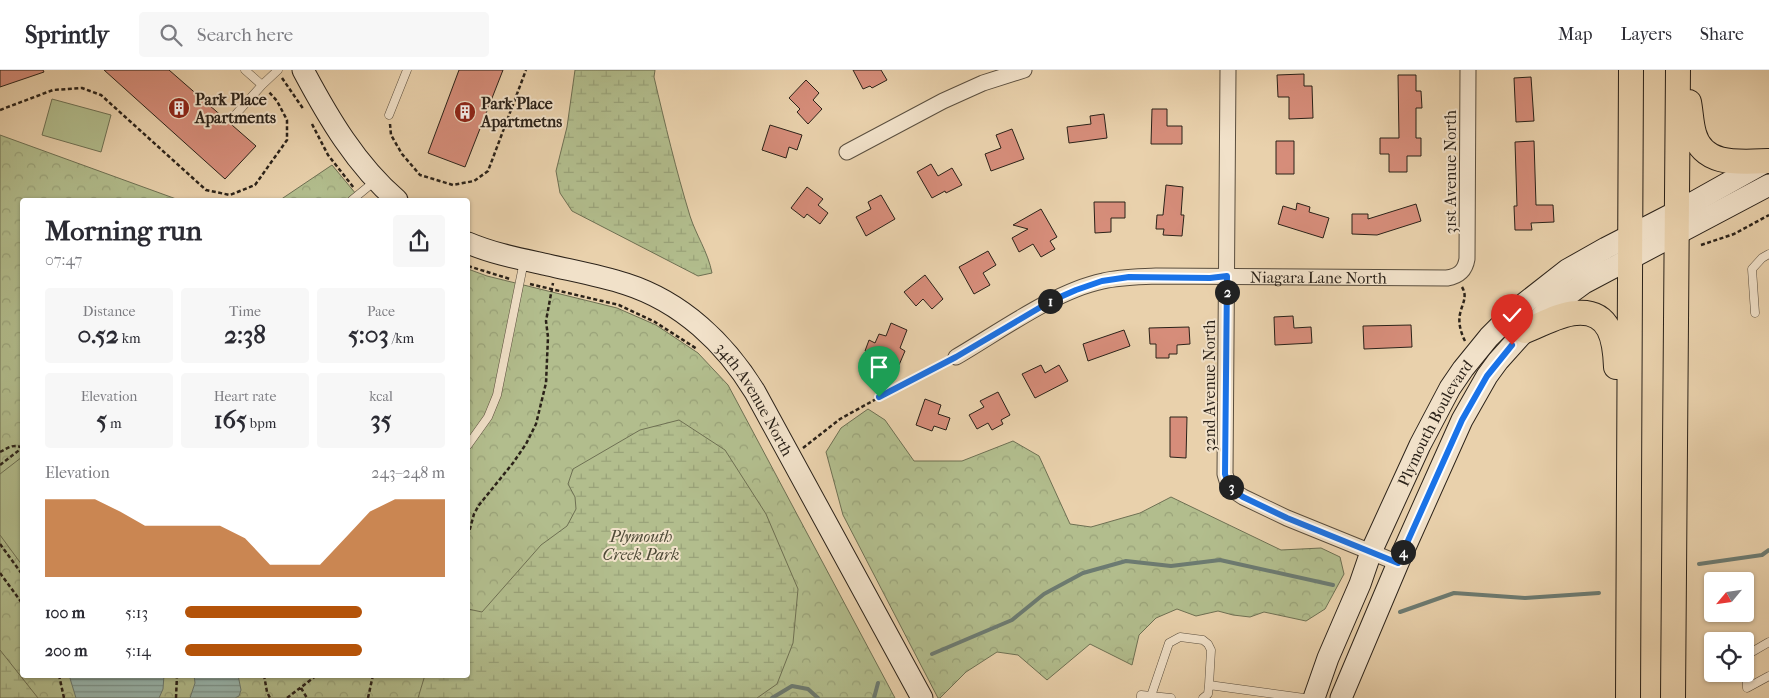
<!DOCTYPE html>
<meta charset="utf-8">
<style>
body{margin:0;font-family:"IM FELL French Canon",serif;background:#f7f7f7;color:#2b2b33;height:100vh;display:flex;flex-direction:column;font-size:19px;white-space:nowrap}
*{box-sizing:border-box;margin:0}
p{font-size:16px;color:#7c7c81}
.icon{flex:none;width:28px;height:28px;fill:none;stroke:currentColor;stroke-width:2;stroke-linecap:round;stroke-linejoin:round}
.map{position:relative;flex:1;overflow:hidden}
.panel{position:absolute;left:20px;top:128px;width:450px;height:480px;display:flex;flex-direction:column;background:#fff;border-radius:5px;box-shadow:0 1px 4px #0004}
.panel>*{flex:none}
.needle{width:32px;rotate:241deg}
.buttons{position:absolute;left:1704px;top:502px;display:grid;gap:10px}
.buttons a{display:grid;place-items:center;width:50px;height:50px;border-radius:5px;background:#fff;box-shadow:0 1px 4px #0004;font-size:25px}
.pin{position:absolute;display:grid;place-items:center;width:42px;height:42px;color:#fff;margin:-51px -21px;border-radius:50% 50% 50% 0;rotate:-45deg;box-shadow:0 0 5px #0007}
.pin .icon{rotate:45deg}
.km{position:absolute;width:25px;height:25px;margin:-12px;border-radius:50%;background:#222;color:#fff;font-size:14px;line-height:25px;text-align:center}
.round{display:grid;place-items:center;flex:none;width:52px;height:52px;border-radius:5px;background:#f7f7f7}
.overview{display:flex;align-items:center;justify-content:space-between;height:85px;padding:0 25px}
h1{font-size:28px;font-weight:800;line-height:38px}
.figures{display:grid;grid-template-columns:repeat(3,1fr);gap:8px;height:85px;padding:5px 25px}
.figures div{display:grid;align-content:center;border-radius:5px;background:#f7f7f7;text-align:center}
.figures b{font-size:25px;font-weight:800}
.figures small{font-size:14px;font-weight:400}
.figures p{font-size:14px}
.chart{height:140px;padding:10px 25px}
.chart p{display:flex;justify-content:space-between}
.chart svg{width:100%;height:90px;margin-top:5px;fill:#b45309;opacity:.7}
ul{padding:0 25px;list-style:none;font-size:16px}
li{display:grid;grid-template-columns:80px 60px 1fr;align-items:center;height:38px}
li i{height:12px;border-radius:6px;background:#b45309}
header{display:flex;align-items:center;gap:30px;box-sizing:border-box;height:70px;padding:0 25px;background:#fff;border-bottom:1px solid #e1e1e2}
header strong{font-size:24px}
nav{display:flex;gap:28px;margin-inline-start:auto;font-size:18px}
.search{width:350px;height:45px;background:#f7f7f7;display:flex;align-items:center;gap:12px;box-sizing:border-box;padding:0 18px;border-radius:5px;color:#7c7c81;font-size:19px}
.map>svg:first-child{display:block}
.forest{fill:url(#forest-crowns);stroke:#6e7053}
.wetland{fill:url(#wetland-marsh);stroke:#6e7053}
.garden{fill:#b2bd8d;stroke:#6e7053}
.water{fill:url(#water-rules);stroke:#6c7b72}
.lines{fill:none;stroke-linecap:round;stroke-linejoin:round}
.stream{stroke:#6c7b72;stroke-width:4}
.building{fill:#d68d7a;stroke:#2b2219}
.lane-casing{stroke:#5a4e3e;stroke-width:9}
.street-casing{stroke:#5a4e3e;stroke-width:17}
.secondary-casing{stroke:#2b2219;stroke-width:23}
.primary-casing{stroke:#2b2219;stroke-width:26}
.path{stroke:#2b2219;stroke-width:2.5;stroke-dasharray:4 2.5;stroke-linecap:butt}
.lane{stroke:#f1e1c9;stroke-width:8}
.street{stroke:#f1e1c9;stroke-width:15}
.secondary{stroke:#f1e1c9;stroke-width:21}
.primary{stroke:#e9d1ac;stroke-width:24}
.route-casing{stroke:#fff;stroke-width:10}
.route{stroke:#1a73e8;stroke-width:6}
.labels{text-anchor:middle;stroke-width:4;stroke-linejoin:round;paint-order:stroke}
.poi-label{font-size:16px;font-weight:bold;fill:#2b2219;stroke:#f1e1c9;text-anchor:start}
.street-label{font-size:16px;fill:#2b2219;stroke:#f1e1c9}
.park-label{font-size:16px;font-style:italic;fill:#4d4936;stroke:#f1e1c9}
</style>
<header>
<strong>Sprintly</strong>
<div class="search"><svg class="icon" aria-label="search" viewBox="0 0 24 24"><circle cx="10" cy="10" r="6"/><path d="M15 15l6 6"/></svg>Search here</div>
<nav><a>Map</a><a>Layers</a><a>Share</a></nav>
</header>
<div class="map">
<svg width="1769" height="628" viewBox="0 0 1769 628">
<defs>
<pattern id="forest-crowns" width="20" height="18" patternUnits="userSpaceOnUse" patternTransform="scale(1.25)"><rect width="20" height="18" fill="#b2bd8d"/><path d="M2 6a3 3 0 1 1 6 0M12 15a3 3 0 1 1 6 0" fill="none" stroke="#99a279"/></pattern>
<pattern id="wetland-marsh" width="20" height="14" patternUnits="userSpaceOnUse" patternTransform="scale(1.25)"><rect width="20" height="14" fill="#b2bd8d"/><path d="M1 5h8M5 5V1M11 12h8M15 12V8" fill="none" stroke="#99a279"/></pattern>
<pattern id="water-rules" width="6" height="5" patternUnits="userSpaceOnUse" patternTransform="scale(1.25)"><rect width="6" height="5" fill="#98b6ae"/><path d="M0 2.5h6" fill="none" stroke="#7c948d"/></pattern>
</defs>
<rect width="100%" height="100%" fill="#e9d1ac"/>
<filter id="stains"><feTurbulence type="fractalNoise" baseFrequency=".004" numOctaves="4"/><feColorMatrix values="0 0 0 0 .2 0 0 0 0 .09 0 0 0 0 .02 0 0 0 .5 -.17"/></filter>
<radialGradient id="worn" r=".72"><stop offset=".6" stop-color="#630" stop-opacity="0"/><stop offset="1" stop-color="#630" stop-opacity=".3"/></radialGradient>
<path class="forest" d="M0,65L179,130H22V605H468V199L487,206L617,238L656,255L698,283L728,315L895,628H0Z
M332,95L361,130H280Z
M868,339L885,350L914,391H962L1013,371L1039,386L1070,454L1091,457L1140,443L1171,427L1281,480L1321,478L1340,487L1344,504L1325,539L1306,551L1264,542L1250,547L1233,545L1218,541L1196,546L1177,539L1156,548L1139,565L1132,595L1090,574L1047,610L1018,585L997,582L966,602L940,628H938L843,445L826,382L841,358Z"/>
<path class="wetland" d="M575,0H655L654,7C665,54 676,100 690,146C696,165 708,182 712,203L698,206L572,141L560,123L556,101L567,57Z
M679,350L725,380L766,444L798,519L793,573L777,614L757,628H418L425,605H468V539L482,542L541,475L567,456L576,439L575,427L568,414L573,399L640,360Z
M0,580L38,628H0Z"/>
<path class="garden" d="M52,29L111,45L101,82L42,65Z
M22,387V495L0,465V404Z"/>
<path class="water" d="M69,605H164L163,619L159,628H76Z
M194,605H238L241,620L239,626L235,628H190L195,613Z"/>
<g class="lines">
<path class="stream" d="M1699,494L1762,485L1769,480
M1400,542L1454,523L1525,528L1599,523
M932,584L1012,550L1044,524L1083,503L1126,491L1171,496L1220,490L1333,515
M772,628L792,616L808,619L818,628
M874,628L878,613"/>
</g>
<path class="building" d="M0,0H43L44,2L0,17Z
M104,0H169L256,76L225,109Z
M459,0H503L465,97L428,83Z
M853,0H881L887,10L872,18L870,16L863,19Z
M1304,4V16H1312L1313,48L1289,49V27H1278L1277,5Z
M1398,5H1416V21H1421L1422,38H1416V68H1421V86H1407V102H1389V84H1380V68H1399Z
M1531,7L1534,51L1516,52L1514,8Z
M806,10L819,23L813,30L822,39L808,54L797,42L800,39L789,28Z
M1152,39H1167V56H1182V74H1151Z
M1104,44L1107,68L1069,73L1067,57L1091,54L1090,46Z
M770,55L802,65L797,80L789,77L786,88L762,80Z
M1012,59L1024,89L991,101L985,84L1001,78L996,65Z
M1276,71H1294V104H1276Z
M1534,71L1536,135H1553L1554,152L1531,153L1532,160H1515L1514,136H1517L1515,72Z
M931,94L938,106L952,98L962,115L946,123L945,121L932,128L917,102Z
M1166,115L1183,117L1181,145H1184L1182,166L1163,165L1164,159H1156L1157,145H1163Z
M807,117L823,129L818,135L828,143L820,154L807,144L804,148L791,138Z
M881,125L895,149L866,166L856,147L871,139L868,132Z
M1094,132H1125V148H1111V162L1095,163Z
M1297,133L1310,137L1309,142L1329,148L1323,168L1278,154L1283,136L1296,140Z
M1416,134L1421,151L1377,165L1352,164V144H1368V149Z
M1041,139L1057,167L1050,171L1055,179L1041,187L1033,174L1019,182L1012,168L1028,159L1013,155Z
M988,181L996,195L983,203L990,215L974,224L959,197Z
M925,205L943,229L932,239L923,229L916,236L904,222Z
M1293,246L1294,258L1311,257L1312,273L1275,275L1274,247Z
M891,253L907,260L900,278L905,281L899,295L865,281L869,270L875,273L879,264L886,266Z
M1411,255L1412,277L1364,279L1363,256Z
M1189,257L1190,274L1177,275V284H1169V288H1156V274H1150L1149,258Z
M1124,260L1130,276L1088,291L1083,274Z
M1041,295L1045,303L1059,295L1068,311L1035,328L1022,304Z
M998,322L1010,345L1001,350L1003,354L992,360L988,353L977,359L969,345L984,337L980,331Z
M925,329L941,335L938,344L950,348L946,360L934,356L932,361L916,355Z
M1170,347H1187L1186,388L1170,387Z"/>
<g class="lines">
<g class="lane-casing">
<path id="lane" d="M245,0L262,15L278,0
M236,44L262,15
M389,45L407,0
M352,130L375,111
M1755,243L1752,199L1762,188L1769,184
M468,375L488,347L497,325L524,191
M1769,572L1745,586L1747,618L1769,606
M1151,626L1169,573L1180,567L1203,570L1208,574L1211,580L1209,615
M1141,628V625L1171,628
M1203,628L1208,624L1209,615L1304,628"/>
</g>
<g class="street-casing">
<g id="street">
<path d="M1228,0L1225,404L1228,414L1234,421L1243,427L1287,448L1398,493"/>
<path d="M847,82L943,31L983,13L1024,0"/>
<path id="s1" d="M956,287C999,262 1055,221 1103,211C1120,207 1138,207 1156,206L1447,208C1459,206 1465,201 1467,189L1468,0"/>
</g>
</g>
<g class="secondary-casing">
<g id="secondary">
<path d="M303,0C328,47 356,95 397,130"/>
<path id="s2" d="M468,173C494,184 521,189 548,195C574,201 601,206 626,214C682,232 725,273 755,322L922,628"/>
<path id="s3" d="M1314,628L1328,588L1360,514L1371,482L1420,375L1450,318L1463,299L1489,267L1516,240L1567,200L1606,178L1678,141L1769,90"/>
<path d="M1341,628L1398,493L1462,350L1487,306L1498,291L1525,261L1554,235L1584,213L1769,115"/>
</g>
</g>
<g class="primary-casing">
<path id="primary" d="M1689,32C1691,42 1691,53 1694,63C1703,97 1741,92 1768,91
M1525,261C1541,255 1559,244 1576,243C1611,240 1615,271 1616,297
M1628,628L1631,0
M1673,628L1678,0"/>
</g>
<path class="path" d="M282,8L304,40
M0,40L53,20L82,18L101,25L206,120L230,125L255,115L287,70V50L277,31L269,22
M312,54L328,85L354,118
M390,54L391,65L402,84L420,105L453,115L474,111L488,101L526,0
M1701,175L1734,164L1769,145
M468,196L510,209
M530,214L619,235L655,252L697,279
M1462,217C1468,227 1462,234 1460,244C1458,253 1461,263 1465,271
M803,378L840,349L943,292
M0,382C8,378 14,373 22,378
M0,395L22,378
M468,466L474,444L479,435L513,393L526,374L536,354L546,313L548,267L546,251L553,213
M0,474L22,504
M0,503L22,533
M59,605L64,628
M264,605L267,622L270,628
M282,605H284
M301,618L307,628
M176,628L177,605
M287,628L317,605
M368,628L373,605"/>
<use href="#lane" class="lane"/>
<use href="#street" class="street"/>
<use href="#secondary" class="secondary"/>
<use href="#primary" class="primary"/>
</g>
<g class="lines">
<g class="route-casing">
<path id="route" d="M879,327L956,287L1051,231L1076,220L1102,211L1129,207L1210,208L1227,206L1225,404L1228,414L1234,421L1243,427L1287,448L1398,493L1462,350L1487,306L1512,275"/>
</g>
<use href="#route" class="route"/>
</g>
<defs>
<g id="building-disc" transform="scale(1.125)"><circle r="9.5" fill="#8f2418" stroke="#f1e1c9"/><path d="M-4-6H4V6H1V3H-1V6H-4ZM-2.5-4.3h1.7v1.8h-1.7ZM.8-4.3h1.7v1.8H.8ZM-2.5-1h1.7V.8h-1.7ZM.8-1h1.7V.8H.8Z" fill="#fff"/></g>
</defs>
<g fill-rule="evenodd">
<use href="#building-disc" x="179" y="38"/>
<use href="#building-disc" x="465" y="42"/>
</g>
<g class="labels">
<g class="poi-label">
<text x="195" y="35">Park Place<tspan x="195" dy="18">Apartments</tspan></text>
<text x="481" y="39">Park Place<tspan x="481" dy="18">Apartmetns</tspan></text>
</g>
<g class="street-label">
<text transform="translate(1450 102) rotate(-90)" y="6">31st Avenue North</text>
<text dy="6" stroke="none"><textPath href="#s1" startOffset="382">Niagara Lane North</textPath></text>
<text transform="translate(1209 316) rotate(-90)" y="6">32nd Avenue North</text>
<text dy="6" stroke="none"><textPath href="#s2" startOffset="341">34th Avenue North</textPath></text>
<text dy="6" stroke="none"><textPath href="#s3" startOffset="301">Plymouth Boulevard</textPath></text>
</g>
<g class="park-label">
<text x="641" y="472">Plymouth<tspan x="641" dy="18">Creek Park</tspan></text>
</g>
</g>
<rect width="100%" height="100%" filter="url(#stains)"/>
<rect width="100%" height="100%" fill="url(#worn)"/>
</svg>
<div class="buttons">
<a><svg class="needle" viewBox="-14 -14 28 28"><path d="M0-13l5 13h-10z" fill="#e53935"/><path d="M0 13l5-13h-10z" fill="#7c7c81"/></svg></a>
<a><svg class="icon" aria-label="locate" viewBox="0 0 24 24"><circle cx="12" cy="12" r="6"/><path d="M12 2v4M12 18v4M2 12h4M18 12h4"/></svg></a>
</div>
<div class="pin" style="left:879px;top:327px;background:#1e9e55"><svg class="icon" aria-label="arrive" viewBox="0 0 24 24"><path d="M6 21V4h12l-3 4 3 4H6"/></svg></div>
<div class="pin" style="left:1512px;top:275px;background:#d93025"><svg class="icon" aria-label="check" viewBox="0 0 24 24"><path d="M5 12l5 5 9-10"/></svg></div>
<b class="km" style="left:1050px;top:231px">1</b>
<b class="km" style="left:1227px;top:222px">2</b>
<b class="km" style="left:1231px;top:417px">3</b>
<b class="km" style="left:1403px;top:482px">4</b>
<section class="panel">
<div class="overview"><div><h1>Morning run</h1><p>07:47</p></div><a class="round"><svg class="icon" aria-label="share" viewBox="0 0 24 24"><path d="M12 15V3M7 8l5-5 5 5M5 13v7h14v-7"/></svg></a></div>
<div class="figures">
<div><p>Distance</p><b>0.52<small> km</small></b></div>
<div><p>Time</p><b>2:38</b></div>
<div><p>Pace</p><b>5:03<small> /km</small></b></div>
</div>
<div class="figures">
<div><p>Elevation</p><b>5<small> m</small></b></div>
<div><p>Heart rate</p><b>165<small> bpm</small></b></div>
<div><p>kcal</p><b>35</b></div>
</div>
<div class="chart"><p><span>Elevation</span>243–248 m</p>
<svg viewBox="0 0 160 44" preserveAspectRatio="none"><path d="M0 44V6L10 6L20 6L30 12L40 19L50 19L60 19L70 19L80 25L90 38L100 38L110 38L120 25L130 12L140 6L150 6L160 6V44z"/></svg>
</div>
<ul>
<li><b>100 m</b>5:13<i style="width:68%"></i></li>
<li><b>200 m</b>5:14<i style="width:68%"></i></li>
</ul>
</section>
</div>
